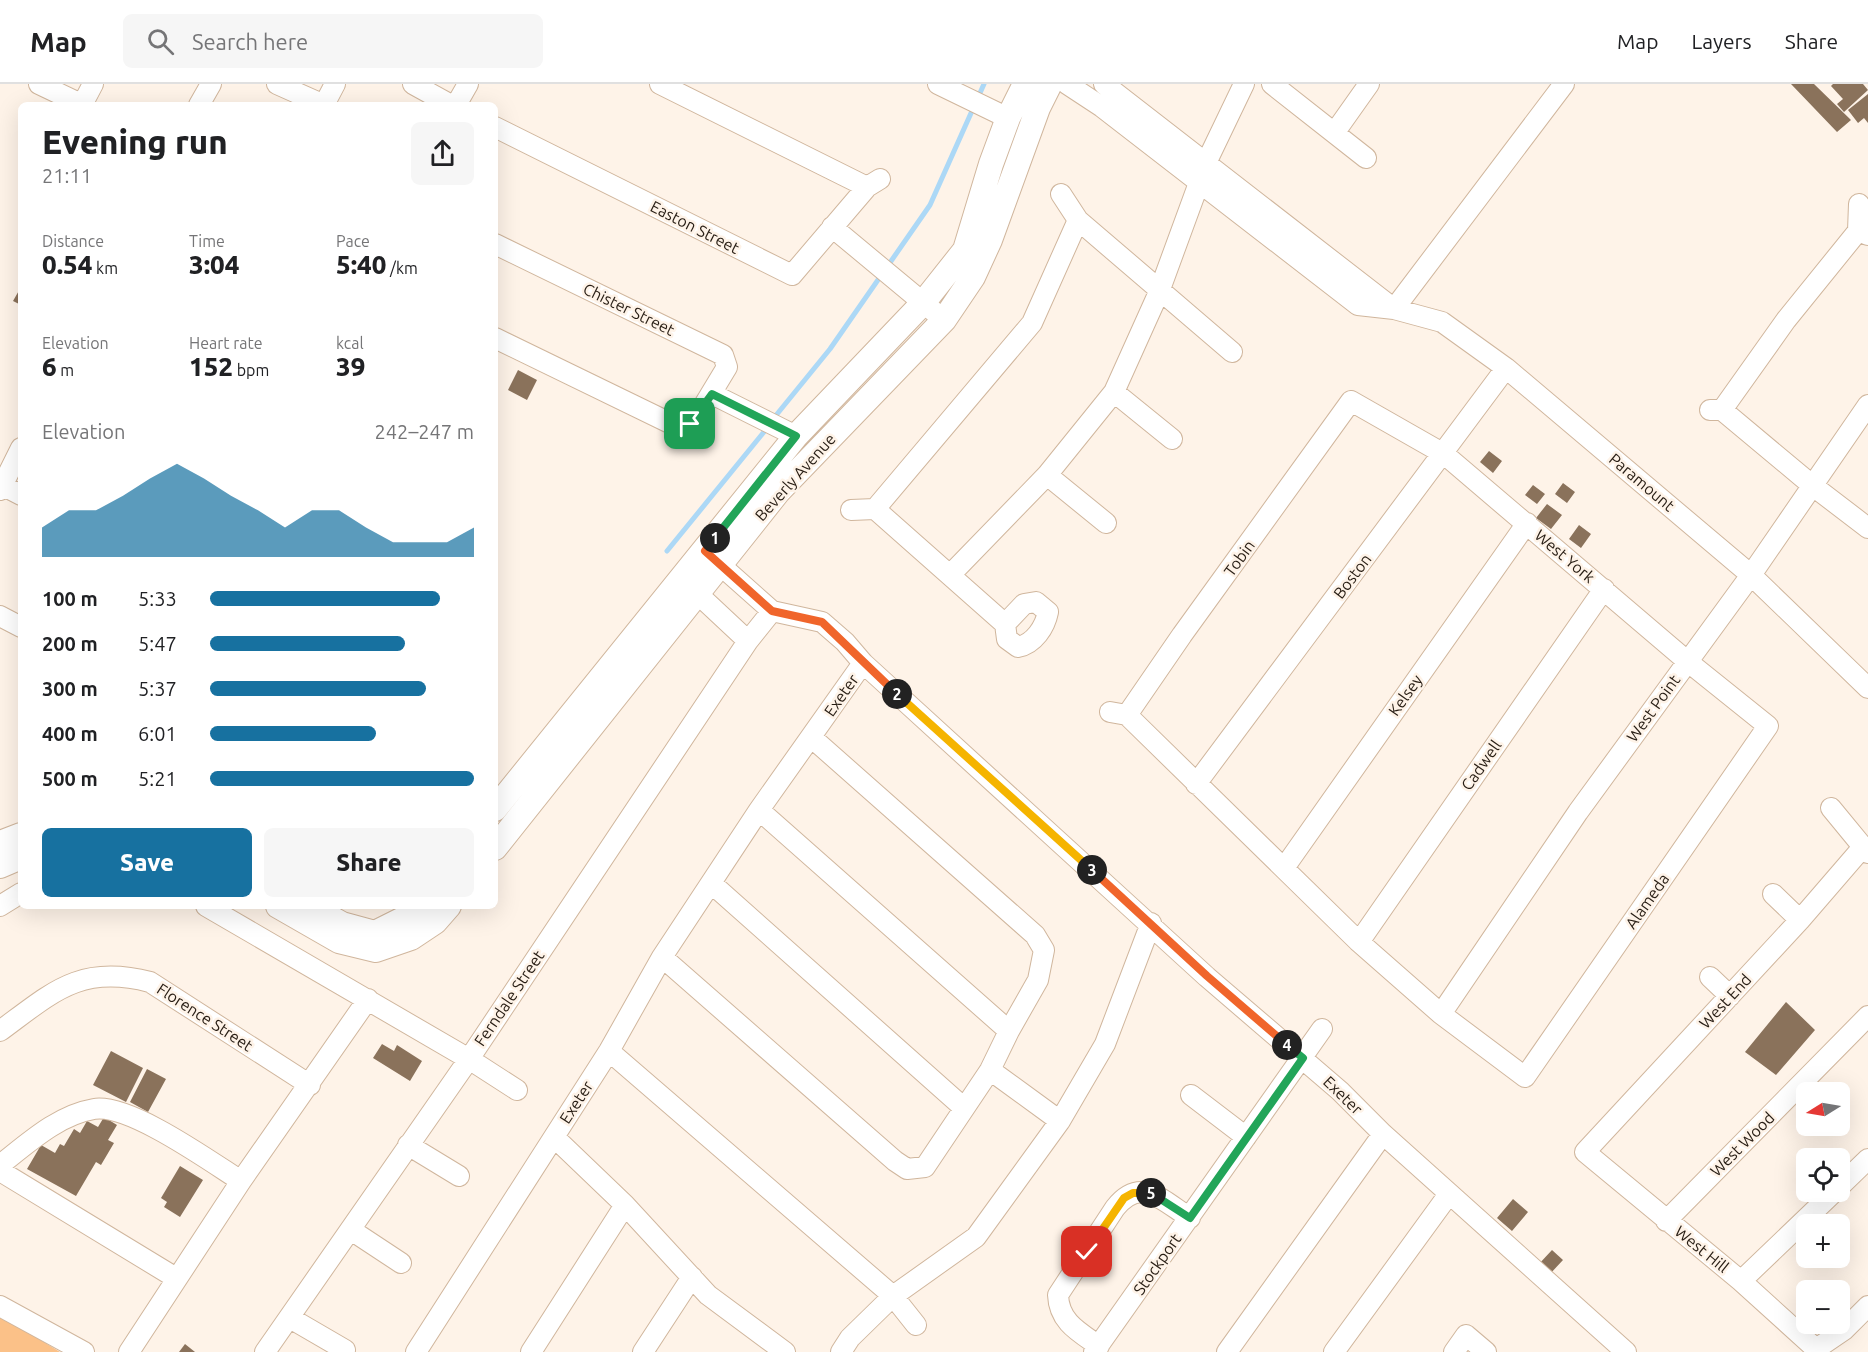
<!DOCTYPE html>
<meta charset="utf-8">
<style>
body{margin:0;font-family:Ubuntu,sans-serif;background:#f6f6f6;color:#202124;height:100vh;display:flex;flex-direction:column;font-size:22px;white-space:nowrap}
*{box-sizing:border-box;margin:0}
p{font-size:20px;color:#757577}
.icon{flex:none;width:33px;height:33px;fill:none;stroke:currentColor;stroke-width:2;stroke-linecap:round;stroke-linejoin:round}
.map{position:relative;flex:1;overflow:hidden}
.side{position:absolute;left:18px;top:18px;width:480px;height:807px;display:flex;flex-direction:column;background:#fff;border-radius:9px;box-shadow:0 6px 24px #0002}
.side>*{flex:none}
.needle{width:39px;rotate:259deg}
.tools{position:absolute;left:1796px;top:998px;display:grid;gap:12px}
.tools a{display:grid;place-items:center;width:54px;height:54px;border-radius:9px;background:#fff;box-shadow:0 6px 24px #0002;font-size:30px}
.pin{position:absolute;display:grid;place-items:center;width:51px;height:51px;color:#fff;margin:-26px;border-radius:12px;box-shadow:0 3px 9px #0006}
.km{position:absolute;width:30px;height:30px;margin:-15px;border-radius:50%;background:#222;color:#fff;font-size:16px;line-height:30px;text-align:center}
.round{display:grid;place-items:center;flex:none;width:63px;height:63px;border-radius:9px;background:#f6f6f6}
.overview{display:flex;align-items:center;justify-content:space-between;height:102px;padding:0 24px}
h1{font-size:33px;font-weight:800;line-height:45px}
.figures{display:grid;grid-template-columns:repeat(3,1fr);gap:9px;height:102px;padding:6px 24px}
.figures div{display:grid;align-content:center}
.figures b{font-size:26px;font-weight:800}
.figures small{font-size:16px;font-weight:400}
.figures p{font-size:16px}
.chart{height:168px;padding:12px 24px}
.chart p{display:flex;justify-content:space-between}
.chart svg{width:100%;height:108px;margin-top:6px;fill:#1771a0;opacity:.7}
.cta{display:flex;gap:12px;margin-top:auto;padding:12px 24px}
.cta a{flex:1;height:69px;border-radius:9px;background:#1771a0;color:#fff;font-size:24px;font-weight:800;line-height:69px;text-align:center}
.cta a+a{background:#f6f6f6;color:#202124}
ul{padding:0 24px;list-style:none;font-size:20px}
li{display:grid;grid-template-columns:96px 72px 1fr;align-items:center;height:45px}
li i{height:15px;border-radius:8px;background:#1771a0}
header{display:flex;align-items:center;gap:36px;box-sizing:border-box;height:84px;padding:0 30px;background:#fff;border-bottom:2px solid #e0e0e0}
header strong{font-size:28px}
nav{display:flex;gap:33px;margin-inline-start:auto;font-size:21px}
.search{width:420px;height:54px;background:#f6f6f6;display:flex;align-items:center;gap:15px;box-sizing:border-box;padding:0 21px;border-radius:9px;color:#757577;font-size:22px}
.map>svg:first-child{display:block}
.green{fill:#fbc188}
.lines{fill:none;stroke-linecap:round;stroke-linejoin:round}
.stream{stroke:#acd8f6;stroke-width:5}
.building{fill:#8a725b}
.minor-casing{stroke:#d0b69d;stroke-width:22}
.tertiary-casing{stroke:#d0b69d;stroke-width:26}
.minor{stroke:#fff;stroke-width:20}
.tertiary{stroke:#fff;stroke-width:24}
.split-1-casing{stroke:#fff;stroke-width:12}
.split-2-casing{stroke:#fff;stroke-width:12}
.split-3-casing{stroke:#fff;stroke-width:12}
.split-4-casing{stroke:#fff;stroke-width:12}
.split-5-casing{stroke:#fff;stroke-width:12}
.split-6-casing{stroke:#fff;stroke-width:12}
.split-1{stroke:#22a559;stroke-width:8}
.split-2{stroke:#f0652b;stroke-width:8}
.split-3{stroke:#f5b400;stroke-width:8}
.split-4{stroke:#f0652b;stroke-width:8}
.split-5{stroke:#22a559;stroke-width:8}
.split-6{stroke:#f5b400;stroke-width:8}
.labels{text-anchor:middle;stroke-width:5;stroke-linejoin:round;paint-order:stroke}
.street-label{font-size:16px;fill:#271d14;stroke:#fef3e8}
</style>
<header>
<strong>Map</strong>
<div class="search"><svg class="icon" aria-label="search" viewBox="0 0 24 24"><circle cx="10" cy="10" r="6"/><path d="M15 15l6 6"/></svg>Search here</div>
<nav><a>Map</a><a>Layers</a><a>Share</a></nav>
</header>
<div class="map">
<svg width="1868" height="1268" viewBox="0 0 1868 1268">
<rect width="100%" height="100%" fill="#fef3e8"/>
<path class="green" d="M0,1231L60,1268H0Z"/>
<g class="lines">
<path class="stream" d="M773,335L830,265L930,121L984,0
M667,467L768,343"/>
</g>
<path class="building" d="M1791,0H1814L1851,36L1837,48Z
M1833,0H1863L1868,6L1844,28L1837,20L1843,15L1831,2Z
M1868,10V39L1864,34L1858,39L1848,26Z
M21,203V221L13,217Z
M518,286L537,296L527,316L508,306Z
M1489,367L1502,377L1493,389L1480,378Z
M1563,399L1575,408L1567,419L1555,410Z
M1533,401L1545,410L1537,420L1525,411Z
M1547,420L1562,431L1551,445L1536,434Z
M1579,441L1591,450L1581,464L1569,455Z
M1786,918L1815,946L1776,991L1745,968Z
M382,960L394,967L397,961L422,977L410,997L373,974Z
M111,967L143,984L126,1018L93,1001Z
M147,985L166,995L148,1028L130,1018Z
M104,1033L117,1041L108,1056L114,1059L101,1081L96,1078L76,1112L27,1085L41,1061L55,1069L60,1060L64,1062L74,1045L80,1049L87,1037L98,1043Z
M180,1082L203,1096L180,1133L164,1123L167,1118L161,1114Z
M1513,1115L1528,1128L1512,1147L1497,1134Z
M1552,1166L1563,1176L1549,1191L1538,1181Z
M185,1260L195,1268H179Z"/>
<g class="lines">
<g class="minor-casing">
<path id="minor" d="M39,0L83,21
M277,0L324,21
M413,0L451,21
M660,0L867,103
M938,0L1008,34
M1067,0L1102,23L1358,221L1394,225L1442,238L1506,284L1751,491L1868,604
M1104,0L1394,225
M1272,0L1366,74
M82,21L93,0
M199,21L211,0
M324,21L335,0
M456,21L468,0
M495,43L792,191
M1335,48L1369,0
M1859,120L1858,147L1868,151
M1078,136L1232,268
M832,143L944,236
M495,160L723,271L727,283L695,336L685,343L676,342L495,254
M792,191L867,103L880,95
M1394,225L1564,0
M1114,308L1172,355
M712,310L796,352
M1351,317L1444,370L1687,577L1768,642L1525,993
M1710,326H1722L1813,402L1868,444
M1722,326L1786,236L1858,147
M1047,391L1106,439
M0,400L21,411
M0,406L21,364
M875,425L1005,540
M851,426L875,425L1032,239L1078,136L1061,110
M950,491L1047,391L1114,308L1159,208L1207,77L1244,0
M686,499L748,557
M1036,518L1048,528C1045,543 1034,560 1018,563L1007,555L1005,540L1024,520Z
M772,527L822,538L845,558L863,579
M0,532L21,543
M1110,628L1127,631L1359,858L1441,930L1525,993
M1127,631L1182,551L1351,317
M1196,700L1506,284
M1831,724L1868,769
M759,726L1009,947
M1863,763L1800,836L1585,1068L1741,1197L1816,1265L1844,1246L1868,1222
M1284,784L1527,439
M711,799L964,1024
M1773,810L1800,836
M0,822L21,809
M206,822L469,975L517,1006
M1359,858L1604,505
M662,873L895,1077L907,1085L925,1083L990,986L1009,947L1038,896L1044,866L1035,851L811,653
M1710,893L1730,912
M1441,930L1578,728L1751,491L1868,321
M0,947C53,908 80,880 150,898L310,1001
M609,967L893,1212L916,1241
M990,986L1060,1037
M1191,1011L1246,1053
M554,1053L625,1121L708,1211L785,1268
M408,1061L459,1092
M0,1081C28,1059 58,1031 94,1025C129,1019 211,1078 241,1097
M0,1087L176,1194
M1839,1103L1868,1075
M1666,1137L1868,932
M351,1146L401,1179
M1741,1197L1835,1107
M0,1222L84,1268
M290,1234L345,1266
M1099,1262C1079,1248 1059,1238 1058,1211L1115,1124C1141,1091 1163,1117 1190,1134
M129,1268L241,1097L368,915
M265,1268L469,975L748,557L772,527L709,471
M416,1268L609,967L662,873L759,726L863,579L1207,893L1340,1007L1383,1050L1626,1268
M531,1268L625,1121
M643,1268L692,1193
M841,1268L850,1254L893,1212L976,1153L1060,1037L1105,960L1151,839
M1094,1268L1322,945
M1227,1268L1383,1050
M1334,1268L1449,1110
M1454,1268L1466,1251L1486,1268"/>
</g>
<g class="tertiary-casing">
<path id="tertiary" d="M495,725L796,352L923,219L965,166L991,80L1008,34L1025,0
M0,759L21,751
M495,764L778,408L944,236L973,193L990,156L1038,24L1050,0
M0,782L21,773
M278,822L339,857L376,866L411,854L435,838L449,822
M317,826L342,840L375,849L413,830L422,822"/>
</g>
<use href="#minor" class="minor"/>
<use href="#tertiary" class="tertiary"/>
</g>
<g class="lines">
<g class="split-1-casing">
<path id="split-1" d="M690,340L712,310L796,352L715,454"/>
</g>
<g class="split-2-casing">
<path id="split-2" d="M715,454L705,467L772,527L822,538L897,610"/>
</g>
<g class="split-3-casing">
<path id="split-3" d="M897,610L1092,786"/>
</g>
<g class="split-4-casing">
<path id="split-4" d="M1092,786L1207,892L1287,961"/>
</g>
<g class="split-5-casing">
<path id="split-5" d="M1151,1109L1190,1134L1303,974L1287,961"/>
</g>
<g class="split-6-casing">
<path id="split-6" d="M1087,1168L1124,1114L1133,1109H1151"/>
</g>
<use href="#split-1" class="split-1"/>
<use href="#split-2" class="split-2"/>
<use href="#split-3" class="split-3"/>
<use href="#split-4" class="split-4"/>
<use href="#split-5" class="split-5"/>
<use href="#split-6" class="split-6"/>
</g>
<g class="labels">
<g class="street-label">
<text transform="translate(695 143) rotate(27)" y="6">Easton Street</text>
<text transform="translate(629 225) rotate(26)" y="6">Chister Street</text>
<text transform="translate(795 393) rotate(-48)" y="6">Beverly Avenue</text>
<text transform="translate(1642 398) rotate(40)" y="6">Paramount</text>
<text transform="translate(1565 472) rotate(40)" y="6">West York</text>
<text transform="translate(1239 474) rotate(-54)" y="6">Tobin</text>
<text transform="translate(1352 492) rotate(-53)" y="6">Boston</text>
<text transform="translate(841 611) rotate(-55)" y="6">Exeter</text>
<text transform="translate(1405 611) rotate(-55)" y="6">Kelsey</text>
<text transform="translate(1653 624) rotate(-54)" y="6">West Point</text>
<text transform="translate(1481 681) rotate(-55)" y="6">Cadwell</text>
<text transform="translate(1647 817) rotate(-55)" y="6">Alameda</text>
<text transform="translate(509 914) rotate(-56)" y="6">Ferndale Street</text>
<text transform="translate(1725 917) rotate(-47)" y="6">West End</text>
<text transform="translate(205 933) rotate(33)" y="6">Florence Street</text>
<text transform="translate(1343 1011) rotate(44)" y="6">Exeter</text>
<text transform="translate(576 1018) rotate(-57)" y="6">Exeter</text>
<text transform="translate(1742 1060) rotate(-45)" y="6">West Wood</text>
<text transform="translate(1702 1165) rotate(39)" y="6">West Hill</text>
<text transform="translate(1157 1180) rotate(-55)" y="6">Stockport</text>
</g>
</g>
</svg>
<div class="tools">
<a><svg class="needle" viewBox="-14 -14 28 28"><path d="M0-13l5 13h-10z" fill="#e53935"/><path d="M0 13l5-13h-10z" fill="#757577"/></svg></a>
<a><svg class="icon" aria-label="locate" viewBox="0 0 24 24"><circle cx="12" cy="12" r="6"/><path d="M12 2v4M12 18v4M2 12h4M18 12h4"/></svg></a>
<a>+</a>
<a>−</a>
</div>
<div class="pin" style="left:690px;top:340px;background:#1e9e55"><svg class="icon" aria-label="arrive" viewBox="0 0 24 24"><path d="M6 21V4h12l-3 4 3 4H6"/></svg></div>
<div class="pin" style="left:1087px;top:1168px;background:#d93025"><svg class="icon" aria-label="check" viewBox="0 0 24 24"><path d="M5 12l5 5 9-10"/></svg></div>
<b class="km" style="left:715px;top:454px">1</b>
<b class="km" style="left:897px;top:610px">2</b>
<b class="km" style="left:1092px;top:786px">3</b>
<b class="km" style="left:1287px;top:961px">4</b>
<b class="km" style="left:1151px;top:1109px">5</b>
<section class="side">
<div class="overview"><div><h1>Evening run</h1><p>21:11</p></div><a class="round"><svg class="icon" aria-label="share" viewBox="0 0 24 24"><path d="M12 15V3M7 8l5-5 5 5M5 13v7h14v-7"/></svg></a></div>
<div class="figures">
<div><p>Distance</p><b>0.54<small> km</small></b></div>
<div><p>Time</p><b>3:04</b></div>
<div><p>Pace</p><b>5:40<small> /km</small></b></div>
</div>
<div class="figures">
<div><p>Elevation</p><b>6<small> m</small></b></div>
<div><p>Heart rate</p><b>152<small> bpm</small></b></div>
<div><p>kcal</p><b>39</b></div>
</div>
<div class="chart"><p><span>Elevation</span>242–247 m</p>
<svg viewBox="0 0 160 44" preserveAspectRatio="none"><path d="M0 44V32L10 25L20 25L30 19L40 12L50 6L60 12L70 19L80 25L90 32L100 25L110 25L120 32L130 38L140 38L150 38L160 32V44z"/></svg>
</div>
<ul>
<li><b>100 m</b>5:33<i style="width:87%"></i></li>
<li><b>200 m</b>5:47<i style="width:74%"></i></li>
<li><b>300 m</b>5:37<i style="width:82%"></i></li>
<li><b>400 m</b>6:01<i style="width:63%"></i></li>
<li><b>500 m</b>5:21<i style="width:100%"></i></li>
</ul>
<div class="cta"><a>Save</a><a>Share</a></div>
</section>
</div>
